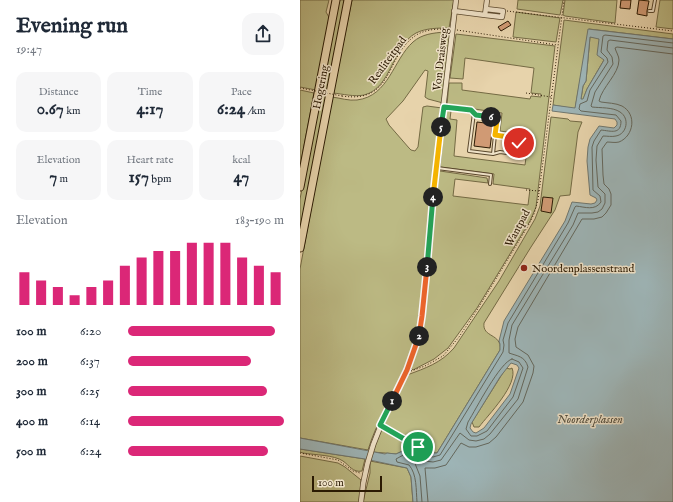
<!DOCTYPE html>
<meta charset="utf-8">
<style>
body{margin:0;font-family:"IM FELL English",serif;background:#f6f6f7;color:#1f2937;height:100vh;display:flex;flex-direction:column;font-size:15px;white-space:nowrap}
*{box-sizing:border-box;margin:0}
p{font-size:13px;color:#747a83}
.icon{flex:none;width:22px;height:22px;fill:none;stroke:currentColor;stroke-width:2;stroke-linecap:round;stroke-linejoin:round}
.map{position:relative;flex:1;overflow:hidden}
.sheet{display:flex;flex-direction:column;background:#fff;width:300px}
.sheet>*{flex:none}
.scale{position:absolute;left:12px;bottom:10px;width:70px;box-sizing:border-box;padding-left:4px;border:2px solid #2b1a03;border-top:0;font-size:11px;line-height:14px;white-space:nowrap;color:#2b1a03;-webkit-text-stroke:3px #efe2c8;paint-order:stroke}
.pin{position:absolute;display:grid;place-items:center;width:34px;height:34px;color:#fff;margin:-17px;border:2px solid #fff;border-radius:50%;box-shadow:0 1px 4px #0007}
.km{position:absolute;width:20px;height:20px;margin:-10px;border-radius:50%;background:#222;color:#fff;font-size:11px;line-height:20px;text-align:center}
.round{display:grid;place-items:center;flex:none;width:42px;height:42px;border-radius:12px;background:#f6f6f7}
.summary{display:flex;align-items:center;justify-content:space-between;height:68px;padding:0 16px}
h1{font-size:22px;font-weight:700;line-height:30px}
.figures{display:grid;grid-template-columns:repeat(3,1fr);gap:6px;height:68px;padding:4px 16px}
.figures div{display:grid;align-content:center;border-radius:10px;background:#f6f6f7;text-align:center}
.figures b{font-size:17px;font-weight:700}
.figures small{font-size:11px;font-weight:400}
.figures p{font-size:11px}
.chart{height:112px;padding:8px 16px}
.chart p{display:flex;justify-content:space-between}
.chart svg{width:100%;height:72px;margin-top:4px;stroke:#db2777;stroke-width:6}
ul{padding:0 16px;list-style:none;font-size:13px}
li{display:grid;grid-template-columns:64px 48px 1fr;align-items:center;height:30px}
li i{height:10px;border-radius:5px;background:#db2777}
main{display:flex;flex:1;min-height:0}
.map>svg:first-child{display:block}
.green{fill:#bcba84;stroke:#746a44}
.water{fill:#9db4b6;stroke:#6f766e;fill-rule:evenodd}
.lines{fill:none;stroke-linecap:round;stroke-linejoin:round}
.shore{stroke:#64675c;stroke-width:1}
.building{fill:#d09a74;stroke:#2b1a03}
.service-casing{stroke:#5a482d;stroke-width:4}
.minor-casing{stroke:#5a482d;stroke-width:6}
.trunk-casing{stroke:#2b1a03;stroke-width:9}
.path{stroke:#2b1a03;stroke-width:1;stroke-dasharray:1 2;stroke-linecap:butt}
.service{stroke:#efe2c8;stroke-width:2}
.minor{stroke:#efe2c8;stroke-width:4.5}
.trunk{stroke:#e7d3ab;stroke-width:7}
.path-bridge{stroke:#2b1a03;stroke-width:1;stroke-dasharray:1 2;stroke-linecap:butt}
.split-1-casing{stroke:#fff;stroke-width:8}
.split-2-casing{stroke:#fff;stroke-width:8}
.split-3-casing{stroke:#fff;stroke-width:8}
.split-4-casing{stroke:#fff;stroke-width:8}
.split-5-casing{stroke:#fff;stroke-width:8}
.split-6-casing{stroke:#fff;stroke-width:8}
.split-7-casing{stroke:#fff;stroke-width:8}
.split-1{stroke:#22a559;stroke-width:5}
.split-2{stroke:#f0652b;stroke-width:5}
.split-3{stroke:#f0652b;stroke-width:5}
.split-4{stroke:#22a559;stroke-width:5}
.split-5{stroke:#f5b400;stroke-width:5}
.split-6{stroke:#22a559;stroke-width:5}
.split-7{stroke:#f5b400;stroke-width:5}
.poi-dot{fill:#8f2418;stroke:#efe2c8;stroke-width:1.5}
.labels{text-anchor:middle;stroke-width:3;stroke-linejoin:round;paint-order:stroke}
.street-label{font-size:11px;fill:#2b1a03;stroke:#efe2c8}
.poi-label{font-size:11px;fill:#2b1a03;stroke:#efe2c8;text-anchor:start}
.water-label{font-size:12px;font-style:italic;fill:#4d4839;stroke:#efe2c8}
</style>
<main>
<section class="sheet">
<div class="summary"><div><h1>Evening run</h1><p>19:47</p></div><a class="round"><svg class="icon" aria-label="share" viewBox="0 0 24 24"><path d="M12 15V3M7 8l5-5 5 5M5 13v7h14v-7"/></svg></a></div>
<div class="figures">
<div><p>Distance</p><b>0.67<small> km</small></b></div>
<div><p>Time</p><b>4:17</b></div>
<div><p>Pace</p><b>6:24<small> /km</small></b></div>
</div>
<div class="figures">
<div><p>Elevation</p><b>7<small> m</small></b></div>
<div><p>Heart rate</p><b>157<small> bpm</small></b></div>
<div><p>kcal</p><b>47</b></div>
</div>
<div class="chart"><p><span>Elevation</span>183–190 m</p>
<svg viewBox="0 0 160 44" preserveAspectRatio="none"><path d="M5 44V24M15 44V29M25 44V33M35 44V38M45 44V33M55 44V29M65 44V20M75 44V15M85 44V11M95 44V11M105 44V6M115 44V6M125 44V6M135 44V15M145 44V20M155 44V24"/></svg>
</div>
<ul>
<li><b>100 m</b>6:20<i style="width:94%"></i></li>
<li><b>200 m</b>6:37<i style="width:79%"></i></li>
<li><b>300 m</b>6:25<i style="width:89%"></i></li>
<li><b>400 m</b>6:14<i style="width:100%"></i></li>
<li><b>500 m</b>6:24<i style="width:90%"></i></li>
</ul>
</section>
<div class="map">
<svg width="373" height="502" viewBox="0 0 373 502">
<rect width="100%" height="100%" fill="#e7d3ab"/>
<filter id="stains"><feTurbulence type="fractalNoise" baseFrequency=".005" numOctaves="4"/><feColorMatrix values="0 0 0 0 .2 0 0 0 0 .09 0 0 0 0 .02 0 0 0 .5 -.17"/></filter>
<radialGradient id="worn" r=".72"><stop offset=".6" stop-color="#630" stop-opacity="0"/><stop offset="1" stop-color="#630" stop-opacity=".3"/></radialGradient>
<path class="green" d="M0,0H29L26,12L30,19L16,90L0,87Z
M39,0H44V7L0,231V199Z
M52,0H154L149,28C138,28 126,28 116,33C92,46 92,88 64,95C54,97 43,94 33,93Z
M218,0H263L260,15L217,9Z
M265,0H317L315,23L265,16L263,15Z
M360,0H373V29L356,27Z
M216,12L260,18L256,42L213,37Z
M264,20L373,34V39L289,29L275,109L253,105Z
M145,32L151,33L143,103L128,99L125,97L128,71L125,70L103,101L86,119L89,125L109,148L111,150L115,151L118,147L123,107L127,106L142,108L121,315C118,334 113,354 105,372C92,398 76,423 68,450L0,438V269L32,97C40,98 49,101 57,100C89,96 93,60 113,42C122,34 133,33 145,32Z
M156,34L255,46L236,207L230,221L177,308L148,348L134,359L113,370L110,367L116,353L122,328L137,174L140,171L187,178L188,183L155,179L153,196L228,205L230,189L193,184L194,174L140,167L146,110L151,111L150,119L157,120L154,156L225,165L229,135L200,131L202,113L147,105L149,83H162V90L230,99L231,96L241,97V94L231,93L234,68L165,58L163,79L150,78Z
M290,37L299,38L304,60L287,89L283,100L281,99L283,86L286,81Z
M0,90L14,93L0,167Z
M251,117L268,119L270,121L282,122L278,132L270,195L260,196L255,210L231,247L184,323C182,338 202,333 200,350L137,453H133L107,449L96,454L73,452L80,430L107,375C126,368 141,363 154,348L199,281L235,219L240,206Z
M206,368L210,369L212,368C219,384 188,415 179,427H174L172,422Z
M0,449L65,459L62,471C53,473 49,465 43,461C34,455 15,455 3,453L0,452Z
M0,456L38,463L45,467L61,480L60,502H0Z
M70,461L107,468L111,477L113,502H63L70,473Z"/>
<path class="water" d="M288,29L373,39V502H113L111,477L107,468L65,459L0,449V438L85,454L87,453L96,454L107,449L133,453H137L200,350V344L199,341L204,321L265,221L272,202L291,204L295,203L297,200L296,198L290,195L287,161L288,147L290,139L299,126L314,128L317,125V122L315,119L252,111L253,105L275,108ZM290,37L299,39L297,55L304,60L287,89L283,99H281L283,86L286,81ZM211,363L217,365L219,368L210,394L184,428L176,433L173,432L170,428L171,424L200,377Z"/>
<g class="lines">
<path class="shore" d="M212,359L219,362L223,368L213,397L187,431L177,436H171L166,429L168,422C176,409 200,362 212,359Z
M117,502C116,490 117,474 109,465L97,462L96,459L107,453L133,457L140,455L203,352L204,345L203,340L208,323L268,223L275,207L276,206C285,207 295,211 301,202L300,196L293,190L292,147L294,141L301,130C311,131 321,135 321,121L316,115L281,111L279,109L280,104L287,101L290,90L308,62L307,58L301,52L303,36L305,35L373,43
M122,502L120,476L114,461L116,460L133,462L141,460L160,433L169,440L176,441L184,439L190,434L218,399L228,367C225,356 217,356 209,353V340L212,325L273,225L278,213H292L298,212L302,209L305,203V194L298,187L296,160L297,146L303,136C307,136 312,137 316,136C327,134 330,118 320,112C313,107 300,108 292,107L291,106L295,92L313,64L312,57L307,50L308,41L310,40L373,48
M128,502L125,468H135L146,465L161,443L169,447H176L189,443L196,437L223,402L233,373L234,366L228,355L216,347L215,339L218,327L282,219H294L302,217L306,213L311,205V194L309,189L304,184L303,175L302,149L307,142C311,142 315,143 319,142C334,136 337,114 322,106C316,103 307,103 301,102L299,101C302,87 319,74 319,60C319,56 316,52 315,48L317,47L373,54"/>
</g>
<path class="building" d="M321,0H331L330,9L320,8Z
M339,0L349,1L347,11V16L337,14Z
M208,21L211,25L201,31L198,27Z
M177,122L193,124L190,148L174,146Z
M243,197L253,198L251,213L241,211Z"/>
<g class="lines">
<g class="service-casing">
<path id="service" d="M349,11H353L355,0
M144,107L171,110L176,115L193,118L197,121L195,135L215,138L219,143L218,149L214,154L200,152L193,154L169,151L174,113
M193,154L195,135
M137,168L191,175L190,184"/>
</g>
<g class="minor-casing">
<path id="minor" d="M154,11L185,15L187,0
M185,15L202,17L203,11L186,9
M61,502C63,475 70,450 81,425C95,393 113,363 121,328L136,168L156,0"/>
</g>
<g class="trunk-casing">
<path id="trunk" d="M0,187L36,0
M0,248L48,0"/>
</g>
<path class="path" d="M207,11L373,31
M157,30L257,45
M226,93L251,97
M42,96C96,104 84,54 118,34C128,29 138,29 148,29
M226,190L239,191
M111,371L125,366L143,356L159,337L177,310L228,226L234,214L238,200L264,0
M86,428L118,447L117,453
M105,451L129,455
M0,453L38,460L53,471L60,473"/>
<use href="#service" class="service"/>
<use href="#minor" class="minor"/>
<use href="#trunk" class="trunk"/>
<path class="path-bridge" d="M0,88L42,96"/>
</g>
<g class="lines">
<g class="split-1-casing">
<path id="split-1" d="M92,401L80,425L118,447"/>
</g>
<g class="split-2-casing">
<path id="split-2" d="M92,401L107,370L119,336"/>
</g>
<g class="split-3-casing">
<path id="split-3" d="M119,336L122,316L127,267"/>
</g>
<g class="split-4-casing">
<path id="split-4" d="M127,267L133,197"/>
</g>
<g class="split-5-casing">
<path id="split-5" d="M133,197L141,127"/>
</g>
<g class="split-6-casing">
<path id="split-6" d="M141,127L144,107L171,110L176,115L191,117"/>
</g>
<g class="split-7-casing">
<path id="split-7" d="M191,117L197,121L195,135L215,138L219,143"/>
</g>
<use href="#split-1" class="split-1"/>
<use href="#split-2" class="split-2"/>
<use href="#split-3" class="split-3"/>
<use href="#split-4" class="split-4"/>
<use href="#split-5" class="split-5"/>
<use href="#split-6" class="split-6"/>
<use href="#split-7" class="split-7"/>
</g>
<circle class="poi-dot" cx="224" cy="268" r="4"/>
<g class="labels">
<g class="street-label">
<text transform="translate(140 59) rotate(-83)" y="4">Von Draisweg</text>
<text transform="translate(87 60) rotate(-54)" y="4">Realiteitpad</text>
<text transform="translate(20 87) rotate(-79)" y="4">Hogering</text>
<text transform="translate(217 228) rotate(-62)" y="4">Wantpad</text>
</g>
<g class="poi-label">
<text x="232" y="272">Noordenplassenstrand</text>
</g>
<g class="water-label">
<text x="290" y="423">Noorderplassen</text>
</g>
</g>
<rect width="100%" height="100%" filter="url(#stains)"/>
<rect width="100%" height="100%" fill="url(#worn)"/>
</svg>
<div class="scale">100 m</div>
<div class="pin" style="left:118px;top:447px;background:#1e9e55"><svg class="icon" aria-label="arrive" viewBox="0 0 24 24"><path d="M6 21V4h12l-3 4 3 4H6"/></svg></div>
<div class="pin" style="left:219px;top:143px;background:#d93025"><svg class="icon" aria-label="check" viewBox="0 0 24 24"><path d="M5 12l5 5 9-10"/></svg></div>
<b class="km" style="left:92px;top:401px">1</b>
<b class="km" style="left:119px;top:336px">2</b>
<b class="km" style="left:127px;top:267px">3</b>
<b class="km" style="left:133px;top:197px">4</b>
<b class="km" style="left:141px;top:127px">5</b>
<b class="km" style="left:191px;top:117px">6</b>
</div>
</main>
